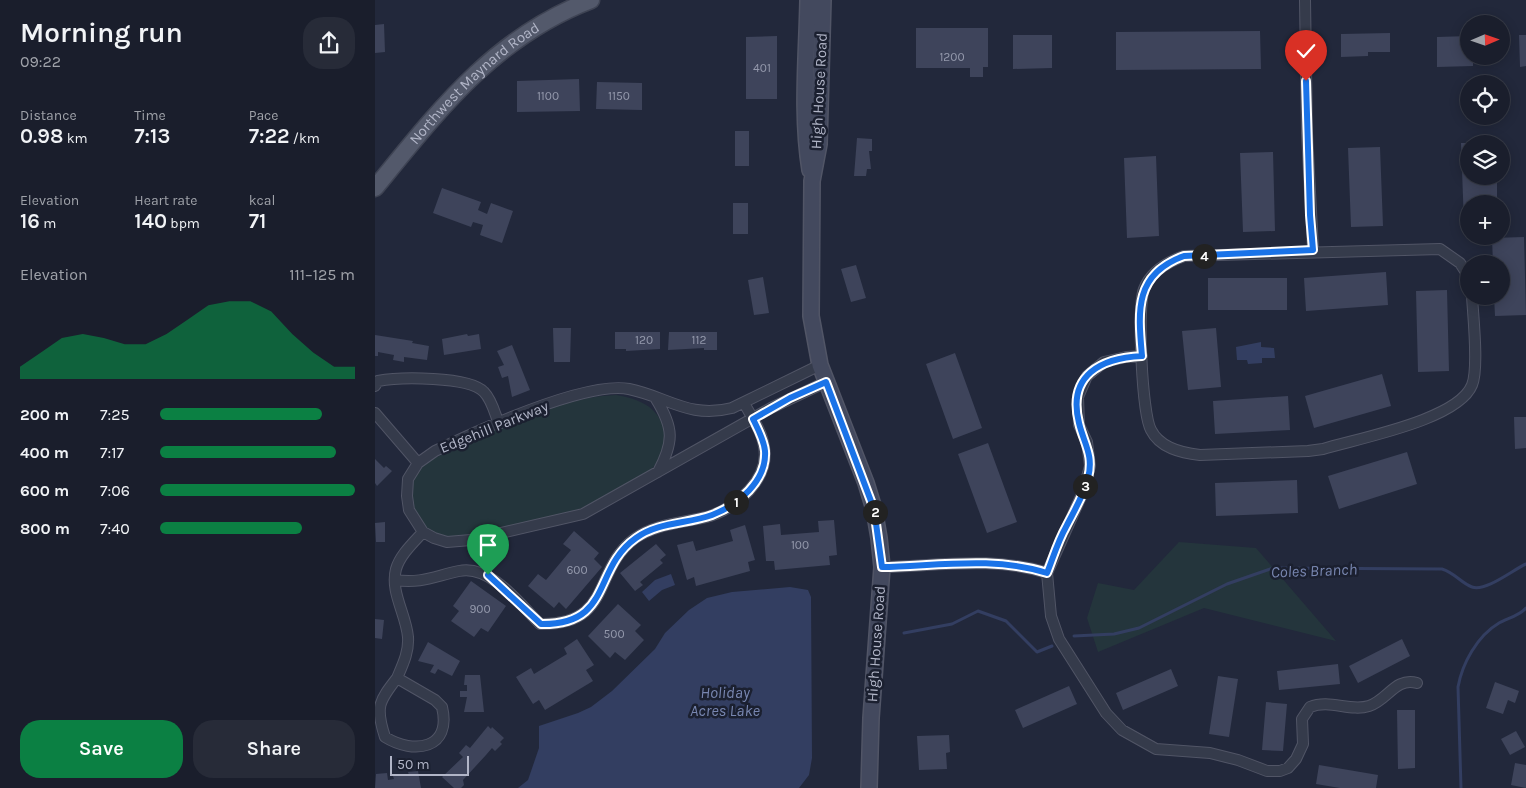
<!DOCTYPE html>
<meta charset="utf-8">
<style>
body{margin:0;font-family:Karla,sans-serif;background:#272b38;color:#f1f3f6;height:100vh;display:flex;flex-direction:column;font-size:19px;white-space:nowrap}
*{box-sizing:border-box;margin:0}
p{font-size:16px;color:#9fa2a9}
.icon{flex:none;width:28px;height:28px;fill:none;stroke:currentColor;stroke-width:2;stroke-linecap:round;stroke-linejoin:round}
.map{position:relative;flex:1;overflow:hidden}
.drawer{display:flex;flex-direction:column;background:#1a1e2c;width:375px}
.drawer>*{flex:none}
.needle{width:32px;rotate:88deg}
.buttons{position:absolute;left:1085px;top:15px;display:grid;gap:10px}
.buttons a{display:grid;place-items:center;width:50px;height:50px;border-radius:50%;background:#1a1e2c;box-shadow:0 2px 12px #0003,0 0 0 1px #383c48;font-size:25px}
.scale{position:absolute;left:15px;bottom:12px;width:79px;box-sizing:border-box;padding-left:5px;border:2px solid #b1b5c7;border-top:0;font-size:14px;line-height:18px;white-space:nowrap;color:#b1b5c7;-webkit-text-stroke:4px #1b2030;paint-order:stroke}
.pin{position:absolute;display:grid;place-items:center;width:42px;height:42px;color:#fff;margin:-51px -21px;border-radius:50% 50% 50% 0;rotate:-45deg;box-shadow:0 0 5px #0007}
.pin .icon{rotate:45deg}
.km{position:absolute;width:25px;height:25px;margin:-12px;border-radius:50%;background:#222;color:#fff;font-size:14px;line-height:25px;text-align:center}
.round{display:grid;place-items:center;flex:none;width:52px;height:52px;border-radius:20px;background:#272b38}
.overview{display:flex;align-items:center;justify-content:space-between;height:85px;padding:0 20px}
h1{font-size:28px;font-weight:600;line-height:38px}
.stats{display:grid;grid-template-columns:repeat(3,1fr);gap:8px;height:85px;padding:5px 20px}
.stats div{display:grid;align-content:center}
.stats b{font-size:21px;font-weight:600}
.stats small{font-size:14px;font-weight:400}
.stats p{font-size:14px}
.chart{height:140px;padding:10px 20px}
.chart p{display:flex;justify-content:space-between}
.chart svg{width:100%;height:90px;margin-top:5px;fill:#0b8043;opacity:.7}
.primary-button{display:flex;gap:10px;margin-top:auto;padding:10px 20px}
.primary-button a{flex:1;height:58px;border-radius:20px;background:#0b8043;color:#fff;font-size:20px;font-weight:600;line-height:58px;text-align:center}
.primary-button a+a{background:#272b38;color:#f1f3f6}
ul{padding:0 20px;list-style:none;font-size:16px}
li{display:grid;grid-template-columns:80px 60px 1fr;align-items:center;height:38px}
li i{height:12px;border-radius:6px;background:#0b8043}
main{display:flex;flex:1;min-height:0}
.map>svg:first-child{display:block}
.green{fill:#24353c}
.water{fill:#333e61}
.lines{fill:none;stroke-linecap:round;stroke-linejoin:round}
.stream{stroke:#333e61;stroke-width:3}
.building{fill:#3e445b}
.street-casing{stroke:#515566;stroke-width:12}
.secondary-casing{stroke:#515566;stroke-width:18}
.primary-casing{stroke:#3f4454;stroke-width:19}
.street{stroke:#353b4b;stroke-width:10}
.secondary{stroke:#43495e;stroke-width:15}
.primary{stroke:#53596b;stroke-width:16}
.route-casing{stroke:#fff;stroke-width:10}
.route{stroke:#1a73e8;stroke-width:6}
.labels{text-anchor:middle;stroke-width:5;stroke-linejoin:round;paint-order:stroke}
.number-label{font-size:12px;fill:#9499ac}
.street-label{font-size:15px;fill:#b1b5c7;stroke:#1b2030}
.water-label{font-size:16px;font-style:italic;fill:#7886b0;stroke:#1b2030}
</style>
<main>
<section class="drawer">
<div class="overview"><div><h1>Morning run</h1><p>09:22</p></div><a class="round"><svg class="icon" aria-label="share" viewBox="0 0 24 24"><path d="M12 15V3M7 8l5-5 5 5M5 13v7h14v-7"/></svg></a></div>
<div class="stats">
<div><p>Distance</p><b>0.98<small> km</small></b></div>
<div><p>Time</p><b>7:13</b></div>
<div><p>Pace</p><b>7:22<small> /km</small></b></div>
</div>
<div class="stats">
<div><p>Elevation</p><b>16<small> m</small></b></div>
<div><p>Heart rate</p><b>140<small> bpm</small></b></div>
<div><p>kcal</p><b>71</b></div>
</div>
<div class="chart"><p><span>Elevation</span>111–125 m</p>
<svg viewBox="0 0 160 44" preserveAspectRatio="none"><path d="M0 44V38L10 31L20 24L30 22L40 24L50 27L60 27L70 22L80 15L90 8L100 6L110 6L120 11L130 22L140 31L150 38L160 38V44z"/></svg>
</div>
<ul>
<li><b>200 m</b>7:25<i style="width:83%"></i></li>
<li><b>400 m</b>7:17<i style="width:90%"></i></li>
<li><b>600 m</b>7:06<i style="width:100%"></i></li>
<li><b>800 m</b>7:40<i style="width:73%"></i></li>
</ul>
<div class="primary-button"><a>Save</a><a>Share</a></div>
</section>
<div class="map">
<svg width="1151" height="788" viewBox="0 0 1151 788">
<rect width="100%" height="100%" fill="#22283b"/>
<path class="green" d="M241,395C263,399 281,405 289,428C293,442 286,459 276,470C264,481 209,509 192,514C156,525 116,532 79,538C36,535 20,490 53,461C112,434 175,398 241,395Z
M804,542L881,548L961,641L829,608L723,652L712,618L723,583L759,590Z"/>
<path class="water" d="M886,342V347L899,348L900,358H887V363L873,364L872,360H862L861,347Z
M296,574L300,585L287,590L274,601L267,592L280,580Z
M415,587L433,590L436,597L437,758L434,775L424,788H143L153,780L164,748V726L203,713L216,707L237,691L280,649L290,633L314,610L332,598L357,592Z"/>
<g class="lines">
<path class="stream" d="M529,633L577,624L603,611L631,621L662,652L677,646
M699,636L739,634L764,628L852,584L898,568L1067,569C1080,573 1086,583 1097,587C1111,592 1139,569 1151,564
M1086,788L1083,687C1087,664 1102,636 1124,623C1133,618 1144,616 1151,608"/>
</g>
<path class="building" d="M9,24L10,52L0,53V25Z
M541,28H613V67H608V77H595V68H541Z
M885,31L886,69L741,70V32Z
M1015,33V52H993V56L966,57V34Z
M638,35H677V68L638,69Z
M1144,35H1151V66L1145,67Z
M402,36V99H371V37Z
M1094,36V56H1098V66L1062,67V37Z
M204,79L205,111L142,112V81Z
M222,82L267,83V110L221,109Z
M360,131H374V166H360Z
M482,138L497,139V151H494L496,169H492L491,176H479Z
M1086,143H1094V176H1122V204H1094V224H1089Z
M1005,147L1008,226L976,227L973,148Z
M898,152L900,231L868,232L865,153Z
M781,156L784,236L752,238L749,158Z
M67,188L106,202L103,210L112,214L116,203L138,211L127,243L105,235L108,225L98,222L96,227L58,213Z
M358,203H373V234H358Z
M1149,237L1151,315L1120,316L1119,296H1126V264H1118L1117,238Z
M481,265L491,298L476,302L466,269Z
M1011,272L1013,305L931,311L929,278Z
M388,277L394,313L379,315L373,280Z
M833,278H912V310H833Z
M1072,290L1074,371L1043,372L1041,291Z
M178,328H196L195,362H179Z
M841,328L846,387L813,390L807,331Z
M240,332H285V349L251,351V349H240Z
M294,332H342V350H329V348L293,350Z
M92,334L93,336L104,334L106,349L69,355L67,339Z
M0,335L38,341L37,343L54,346L52,360L29,357V362L18,360L19,355L3,352V356H0Z
M137,345L155,390L137,397L133,376L127,378L123,367L129,365L122,351Z
M580,353L607,428L578,439L551,364Z
M1007,374L1016,406L939,428L930,396Z
M913,396L915,430L840,434L838,401Z
M1139,417H1151V448L1140,449Z
M613,443L642,522L612,533L583,454Z
M1032,452L1042,484L964,509L953,476Z
M0,459L9,468L11,466L17,471L2,486L0,483Z
M922,480L923,513L841,516L840,483Z
M459,520L462,555L454,556L455,565L400,570L399,561H391L388,526L405,524L406,535L444,532L443,521Z
M10,522V542H1L0,523Z
M370,525L380,560L373,562L375,571L321,586L319,577L312,580L302,545L318,541L321,551L358,541L355,530Z
M199,531L224,553L219,559L227,567L191,609L184,602L179,608L153,586L163,574L171,580L196,550L188,544Z
M281,544L291,555L285,560L288,563L265,582L268,585L260,591L245,573Z
M96,581L131,606L113,632L106,628L99,637L76,621L84,611L78,606Z
M243,604L266,625L260,631L269,640L250,660L240,652L235,658L213,636Z
M0,619L9,620L7,639L0,638Z
M202,639L219,665L211,670L218,681L170,710L164,700L158,704L141,677L156,668L159,674L192,654L189,648Z
M1027,639L1035,656L983,683L974,666Z
M53,642L85,661L77,676L63,669L60,674L55,672L59,665L43,661Z
M963,664L965,684L904,690L902,671Z
M796,669L803,686L748,710L741,693Z
M90,675H105L109,712H89L92,697H85V691H92V685H89Z
M843,676L863,679L854,737L834,734Z
M1120,682L1144,691L1140,703L1133,700L1128,714L1111,708Z
M694,686L702,704L648,728L640,710Z
M891,702L912,704L908,751L887,750Z
M1022,710H1040V768L1023,769Z
M113,726L116,729L117,727L129,738L125,742L127,744L120,751L117,748L111,755L88,780L89,785L86,788H79L67,777L88,757L84,753L91,745L95,748Z
M1141,731L1150,747L1135,755L1126,739Z
M574,735L575,752L571,753L572,769L544,770L542,736Z
M1140,763L1151,765V788L1136,785Z
M944,765L1003,775L1001,788H965L941,784Z
M43,771L46,788H0L1,774L12,773L13,780L19,779L18,776L34,775L33,772Z"/>
<g class="lines">
<g class="street-casing">
<path id="street" d="M930,0L932,133L938,250
M1094,277L1085,263L1065,249L809,256C792,262 776,271 769,289C762,307 767,414 776,430C785,448 806,453 825,455L933,451L948,449C984,438 1083,420 1097,385C1104,368 1098,316 1097,296
M767,356L751,357L729,362L712,376L703,397L704,425L712,442L715,466L708,492L672,573L676,616L684,639L731,713L747,730L781,749L835,753L863,760L892,771H905L913,768L921,759L928,744L927,719L935,707C955,699 975,712 994,706C1013,700 1020,677 1042,683
M445,365L357,408C314,419 293,397 254,389C211,381 102,431 60,451L43,463L33,479L32,496L34,510L48,532L59,538L72,542L96,540L208,514L396,408L451,382
M0,386L3,381C24,377 94,376 109,392C117,400 120,414 124,424
M281,399C299,428 299,442 283,472
M0,413L43,463
M507,567C561,566 620,556 672,573
M20,580C46,584 60,576 84,571C115,564 145,604 165,624C238,625 217,571 259,539C281,523 310,523 335,516C362,507 395,479 389,447C387,431 376,416 369,403
M22,678C4,701 0,707 10,737C39,755 77,749 67,707L60,700L22,678C28,664 34,652 33,637C31,614 15,592 21,569C25,555 38,543 48,532"/>
</g>
<g class="secondary-casing">
<path id="secondary" d="M433,0C432,56 426,114 435,170
M448,0L444,144L437,181L436,316L445,365L491,483L499,509L504,538L507,567L496,718L494,788"/>
</g>
<g class="primary-casing">
<g id="primary">
<path id="s1" d="M0,188C63,111 119,37 216,0"/>
</g>
</g>
<use href="#street" class="street"/>
<use href="#secondary" class="secondary"/>
<use href="#primary" class="primary"/>
</g>
<g class="lines">
<g class="route-casing">
<path id="route" d="M113,575L166,624C238,625 217,569 261,538C283,522 312,524 337,515C363,505 392,481 390,451C389,440 383,429 378,419L415,398L451,382L499,509L507,567C561,566 620,556 672,573C678,558 683,541 691,527C699,511 709,495 713,478C719,455 709,444 704,423C692,375 726,358 767,356C763,311 759,274 809,256L938,250L935,215L931,81"/>
</g>
<use href="#route" class="route"/>
</g>
<g class="labels">
<g class="number-label">
<text x="577" y="61">1200</text>
<text x="387" y="72">401</text>
<text x="173" y="100">1100</text>
<text x="244" y="100">1150</text>
<text x="269" y="344">120</text>
<text x="324" y="344">112</text>
<text x="425" y="549">100</text>
<text x="202" y="574">600</text>
<text x="105" y="613">900</text>
<text x="239" y="638">500</text>
</g>
<g class="street-label">
<text dy="5" stroke="none"><textPath href="#s1" startOffset="145">Northwest Maynard Road</textPath></text>
<text transform="translate(444 91) rotate(-87)" y="5">High House Road</text>
<text transform="translate(119 427) rotate(-22)" y="5">Edgehill Parkway</text>
<text transform="translate(501 644) rotate(-86)" y="5">High House Road</text>
</g>
<g class="water-label">
<text transform="translate(939 570) rotate(-2)" y="6">Coles Branch</text>
<text x="350" y="698">Holiday<tspan x="350" dy="18">Acres Lake</tspan></text>
</g>
</g>
</svg>
<div class="buttons">
<a><svg class="needle" viewBox="-14 -14 28 28"><path d="M0-13l5 13h-10z" fill="#e53935"/><path d="M0 13l5-13h-10z" fill="#9fa2a9"/></svg></a>
<a><svg class="icon" aria-label="locate" viewBox="0 0 24 24"><circle cx="12" cy="12" r="6"/><path d="M12 2v4M12 18v4M2 12h4M18 12h4"/></svg></a>
<a><svg class="icon" aria-label="layers" viewBox="0 0 24 24"><path d="M12 4l9 5-9 5-9-5zM3 14l9 5 9-5"/></svg></a>
<a>+</a>
<a>−</a>
</div>
<div class="scale">50 m</div>
<div class="pin" style="left:113px;top:575px;background:#1e9e55"><svg class="icon" aria-label="arrive" viewBox="0 0 24 24"><path d="M6 21V4h12l-3 4 3 4H6"/></svg></div>
<div class="pin" style="left:931px;top:81px;background:#d93025"><svg class="icon" aria-label="check" viewBox="0 0 24 24"><path d="M5 12l5 5 9-10"/></svg></div>
<b class="km" style="left:361px;top:502px">1</b>
<b class="km" style="left:500px;top:512px">2</b>
<b class="km" style="left:710px;top:486px">3</b>
<b class="km" style="left:829px;top:256px">4</b>
</div>
</main>
